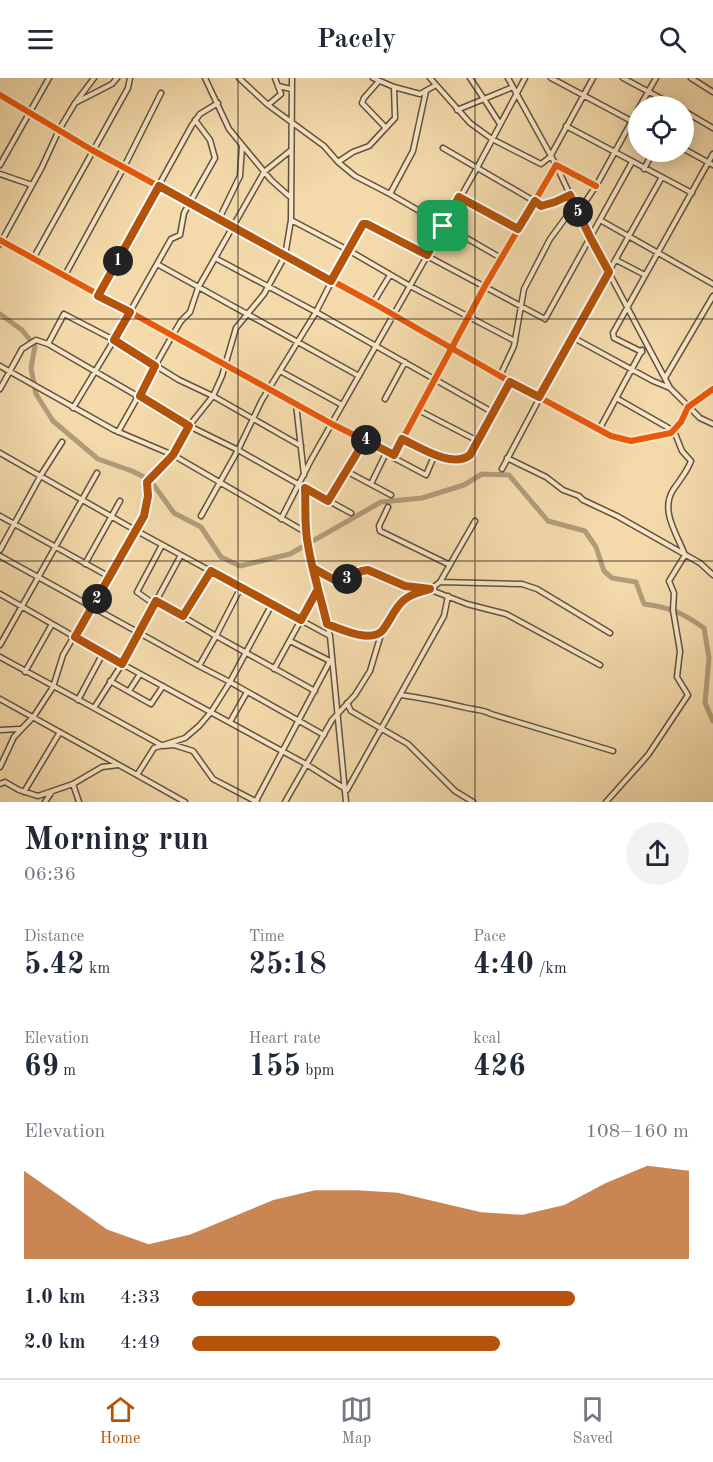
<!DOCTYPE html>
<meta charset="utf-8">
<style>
body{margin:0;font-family:"Old Standard TT",serif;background:#f2f2f3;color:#1f2937;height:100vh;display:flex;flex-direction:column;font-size:22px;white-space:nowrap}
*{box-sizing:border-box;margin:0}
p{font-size:20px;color:#747a83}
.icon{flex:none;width:33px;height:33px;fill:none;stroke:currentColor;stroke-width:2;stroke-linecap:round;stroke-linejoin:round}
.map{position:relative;height:724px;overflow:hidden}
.side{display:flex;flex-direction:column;background:#fff;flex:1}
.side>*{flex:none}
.controls{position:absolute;left:628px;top:18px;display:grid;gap:12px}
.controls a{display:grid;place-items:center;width:66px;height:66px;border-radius:50%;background:#fff;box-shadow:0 3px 15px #0003;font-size:30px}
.pin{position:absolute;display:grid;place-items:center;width:51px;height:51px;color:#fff;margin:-26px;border-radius:12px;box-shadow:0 3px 9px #0006}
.km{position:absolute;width:30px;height:30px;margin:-15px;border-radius:50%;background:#222;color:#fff;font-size:16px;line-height:30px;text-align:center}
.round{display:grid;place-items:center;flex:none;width:63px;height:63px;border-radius:32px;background:#f2f2f3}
.overview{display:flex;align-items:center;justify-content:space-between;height:102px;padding:0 24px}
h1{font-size:33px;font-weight:700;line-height:45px}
.metrics{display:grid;grid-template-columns:repeat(3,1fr);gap:9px;height:102px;padding:6px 24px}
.metrics div{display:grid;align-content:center}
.metrics b{font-size:30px;font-weight:700}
.metrics small{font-size:16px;font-weight:400}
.metrics p{font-size:16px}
.chart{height:168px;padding:12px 24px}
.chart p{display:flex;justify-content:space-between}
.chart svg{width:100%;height:108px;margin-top:6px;fill:#b45309;opacity:.7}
ul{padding:0 24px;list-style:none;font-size:20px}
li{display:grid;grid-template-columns:96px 72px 1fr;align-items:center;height:45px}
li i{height:15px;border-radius:8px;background:#b45309}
header{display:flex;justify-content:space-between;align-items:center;height:78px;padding:0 24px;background:#fff;font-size:27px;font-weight:700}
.menu{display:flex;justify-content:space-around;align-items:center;height:84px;border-top:2px solid #e0e1e3;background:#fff;font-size:16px;color:#747a83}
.menu a{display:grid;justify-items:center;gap:3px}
.menu .selected{color:#b45309}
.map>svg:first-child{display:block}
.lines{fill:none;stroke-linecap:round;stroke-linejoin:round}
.river{stroke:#b19c7a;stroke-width:5}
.minor-casing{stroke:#61523f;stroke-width:7}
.minor{stroke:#f8e7c8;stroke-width:4}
.cycleway-casing{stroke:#f8e7c8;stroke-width:10}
.cycleway{stroke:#e8590c;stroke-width:6}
.route-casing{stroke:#fff;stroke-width:12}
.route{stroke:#b45309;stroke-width:8}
.grid{fill:none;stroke:#30251b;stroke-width:1.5;stroke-opacity:0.55}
</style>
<header><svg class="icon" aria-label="menu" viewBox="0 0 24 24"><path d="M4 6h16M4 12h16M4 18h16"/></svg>Pacely<svg class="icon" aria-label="search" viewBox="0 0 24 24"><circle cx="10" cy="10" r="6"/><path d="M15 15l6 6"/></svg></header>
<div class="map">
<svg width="713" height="724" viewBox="0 0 713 724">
<rect width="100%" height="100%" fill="#f4daab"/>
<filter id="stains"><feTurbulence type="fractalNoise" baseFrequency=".00333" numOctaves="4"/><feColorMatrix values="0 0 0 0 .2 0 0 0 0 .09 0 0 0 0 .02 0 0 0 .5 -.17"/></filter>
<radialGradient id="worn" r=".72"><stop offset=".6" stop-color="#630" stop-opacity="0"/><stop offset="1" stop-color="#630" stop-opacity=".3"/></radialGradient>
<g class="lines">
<path class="river" d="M0,236L22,252L35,268L31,290L36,316L53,343L98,381L132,393L150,402L174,435L201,449L221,479L240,488L290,476L381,424L422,420L464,407L482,396L509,397L548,443L585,453L596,469L604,493L612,500L636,504L644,526C672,530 681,534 704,550L709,580L705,625L713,643"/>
<g class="minor-casing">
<path id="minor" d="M205,0L229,51L271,102L289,118
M239,0L268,27L324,68L338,84L355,98L390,116L413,73L426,13
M275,0L278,8L291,11
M373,0L394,9L420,16L436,7
M430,0L470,45L492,61L541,86L550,79L593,0
M508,0L556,87L590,159L670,310L700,340L713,346
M551,0L639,47
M623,0L675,28
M691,0L713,14
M379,3L364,20L362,25L386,50
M0,17L92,72L373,225L500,298L611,358L631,363L671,355L681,344L688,329L713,311
M76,24L94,0
M268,27L281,16L278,8
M640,28L656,0
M457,32L484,21L470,0
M684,33L713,50
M500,46L484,21L513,9
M566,48L692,115
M443,70L541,127L555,124L570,117
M684,71L713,87
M338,84L353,74L369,68L395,40L394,9
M0,87L49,0
M644,91L653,74
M0,96L32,107
M390,116L501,180
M459,119L518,151
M579,133L596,108L639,30
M219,141L240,98L242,69
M291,142L348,172L410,208L515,263
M600,142L713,206
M0,162L332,346L394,377L485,208L556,87L596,108
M0,166L42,89L59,52L75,25L112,6L117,0
M215,180L264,94L290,73
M33,181L128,10L130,0
M616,182L645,197
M157,186L359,298
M64,199L124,89L161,15
M98,218L192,47L200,36L218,25
M373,225L390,197
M572,259L653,303L670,310
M48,266L189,348L238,372L305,410L307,466L330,558L346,724
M642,274L614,260L613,255L713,76
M0,288L114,352L173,377L307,455
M280,293L342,327
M500,298L514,268L524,211L550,161L575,127
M665,300L713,218
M0,311L22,271L36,262L48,266L64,236L114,262L171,161L180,157L184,135L215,80L210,62L195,42
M616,320L674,353L682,373L691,383C687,394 679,403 673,412C660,433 677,456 685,477
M385,321L405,284
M296,326L304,397
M73,330L114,262L179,302L213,318L301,368
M418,332L478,363
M494,335L316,234L343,181L363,146H367L545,241L632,84
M599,352L642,272
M118,354L172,258L181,243L190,234L198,210L215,180L316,234L262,322L238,372L201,438
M402,361C420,369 451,391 470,377L510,304
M0,375L135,452L330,558
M394,377V380L426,397L435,376
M507,380L546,399L563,412L579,418L583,422L617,438L700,485L713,497
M502,391L572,259L662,99
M346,393L391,417
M371,406L387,373
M306,410L329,423L365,362
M329,423L351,435
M388,429L379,448L380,453L450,487
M0,438L108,498
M281,441L311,382L477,90L525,0
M0,472L41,397L62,364
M181,477L122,586L94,630L163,668L174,667L193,673L213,701L257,724
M0,478L199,588
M85,486L120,423
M314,491L338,504L368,492L405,508L426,510L467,526L506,536L600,587
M440,504L522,506L537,511L610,555
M241,509L216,558L315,613
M0,516L122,586L306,686L347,712L444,538L448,518
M154,526L137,514L162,467
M272,526L230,604L324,657
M183,538L211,493
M327,546C342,552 366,564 381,553
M290,563L332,584
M0,567L97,395
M0,579L94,630
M274,591L318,511
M25,594L52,546
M110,603L151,626L163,608
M129,613L140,596
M401,617C422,620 442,624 463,629C473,632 482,631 491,636L613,673
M0,621L137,697L154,670L185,660L199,648L211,634L230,604L199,588L216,558L156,523
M78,622L103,575
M347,625L351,633L408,666L455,713L473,724
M230,644L247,614
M0,652L20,651
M0,689L14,659L34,638L53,609L63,577L144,438L148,418L147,404L173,377L189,348L213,318L222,298L236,250L264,216L285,178L291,142L292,0
M137,697L185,724
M0,706L5,704L19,712L38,718L73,706L102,689L118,687
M73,706L79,724
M24,714L60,654
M256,723L330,583
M45,724L51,715
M285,724L332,642L355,617L370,593L382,553L393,535L404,522L419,514L431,511L440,504L475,443
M606,724L648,677L688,617L677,599L680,573L673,532L674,515L669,503L685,477"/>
</g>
<use href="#minor" class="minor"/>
<g class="cycleway-casing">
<path id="cycleway" d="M0,17L92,72L373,225L500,298L611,358L631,363L671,355L681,344L688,329L713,311
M0,162L332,346L394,377L485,208L556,87L596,108"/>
</g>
<use href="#cycleway" class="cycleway"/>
</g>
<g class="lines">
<g class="route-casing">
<path id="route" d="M443,148L427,177L367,146H363L331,203L159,108L98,218L130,234L114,262L155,288L140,318L189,348L173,377L147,404L148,418L144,438L75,559L122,586L156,523L183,538L211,493L301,542L318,511L313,490L338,504L362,493L368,492L405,508L430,511C422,514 412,515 404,522C394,530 390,544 382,553C370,565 340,551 327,546C321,520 312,493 308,467C304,449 306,429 305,410L328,423L365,362L394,377L402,361C420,369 452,391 470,377L510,304L539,319L609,194L590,159L570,117L555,124L541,128L535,123L518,151L459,119L443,148"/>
</g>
<use href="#route" class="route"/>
</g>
<path class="grid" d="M238,0V724M475,0V724M0,241H713M0,483H713"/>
<rect width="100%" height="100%" filter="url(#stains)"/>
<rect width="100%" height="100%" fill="url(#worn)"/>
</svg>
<div class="controls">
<a><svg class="icon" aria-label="locate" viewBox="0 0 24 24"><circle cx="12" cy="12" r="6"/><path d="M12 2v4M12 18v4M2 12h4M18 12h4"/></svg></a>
</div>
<div class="pin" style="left:443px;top:148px;background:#1e9e55"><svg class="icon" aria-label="arrive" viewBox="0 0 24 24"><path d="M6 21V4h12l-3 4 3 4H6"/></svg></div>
<b class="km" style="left:118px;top:183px">1</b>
<b class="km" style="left:97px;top:521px">2</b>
<b class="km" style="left:347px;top:501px">3</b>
<b class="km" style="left:366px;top:362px">4</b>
<b class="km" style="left:578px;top:134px">5</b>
</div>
<section class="side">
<div class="overview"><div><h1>Morning run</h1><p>06:36</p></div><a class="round"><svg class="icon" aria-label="share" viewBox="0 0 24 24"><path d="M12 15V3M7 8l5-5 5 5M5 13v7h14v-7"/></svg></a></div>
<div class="metrics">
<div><p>Distance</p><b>5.42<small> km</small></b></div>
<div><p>Time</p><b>25:18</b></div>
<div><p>Pace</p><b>4:40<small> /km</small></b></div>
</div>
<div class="metrics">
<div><p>Elevation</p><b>69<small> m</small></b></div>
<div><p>Heart rate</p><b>155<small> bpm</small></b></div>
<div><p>kcal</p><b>426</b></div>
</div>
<div class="chart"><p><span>Elevation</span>108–160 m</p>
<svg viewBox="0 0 160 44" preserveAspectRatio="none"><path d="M0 44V8L10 20L20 32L30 38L40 34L50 27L60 20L70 16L80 16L90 17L100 21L110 25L120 26L130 22L140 13L150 6L160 8V44z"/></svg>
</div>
<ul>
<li><b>1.0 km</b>4:33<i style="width:77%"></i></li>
<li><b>2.0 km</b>4:49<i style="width:62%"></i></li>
</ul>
</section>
<nav class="menu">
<a class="selected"><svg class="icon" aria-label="home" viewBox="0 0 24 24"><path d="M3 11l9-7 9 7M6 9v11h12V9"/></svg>Home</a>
<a><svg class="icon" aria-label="map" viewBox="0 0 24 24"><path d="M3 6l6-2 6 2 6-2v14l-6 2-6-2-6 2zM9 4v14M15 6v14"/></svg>Map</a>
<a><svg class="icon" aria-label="saved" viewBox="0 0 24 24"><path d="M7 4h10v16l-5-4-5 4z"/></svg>Saved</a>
</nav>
